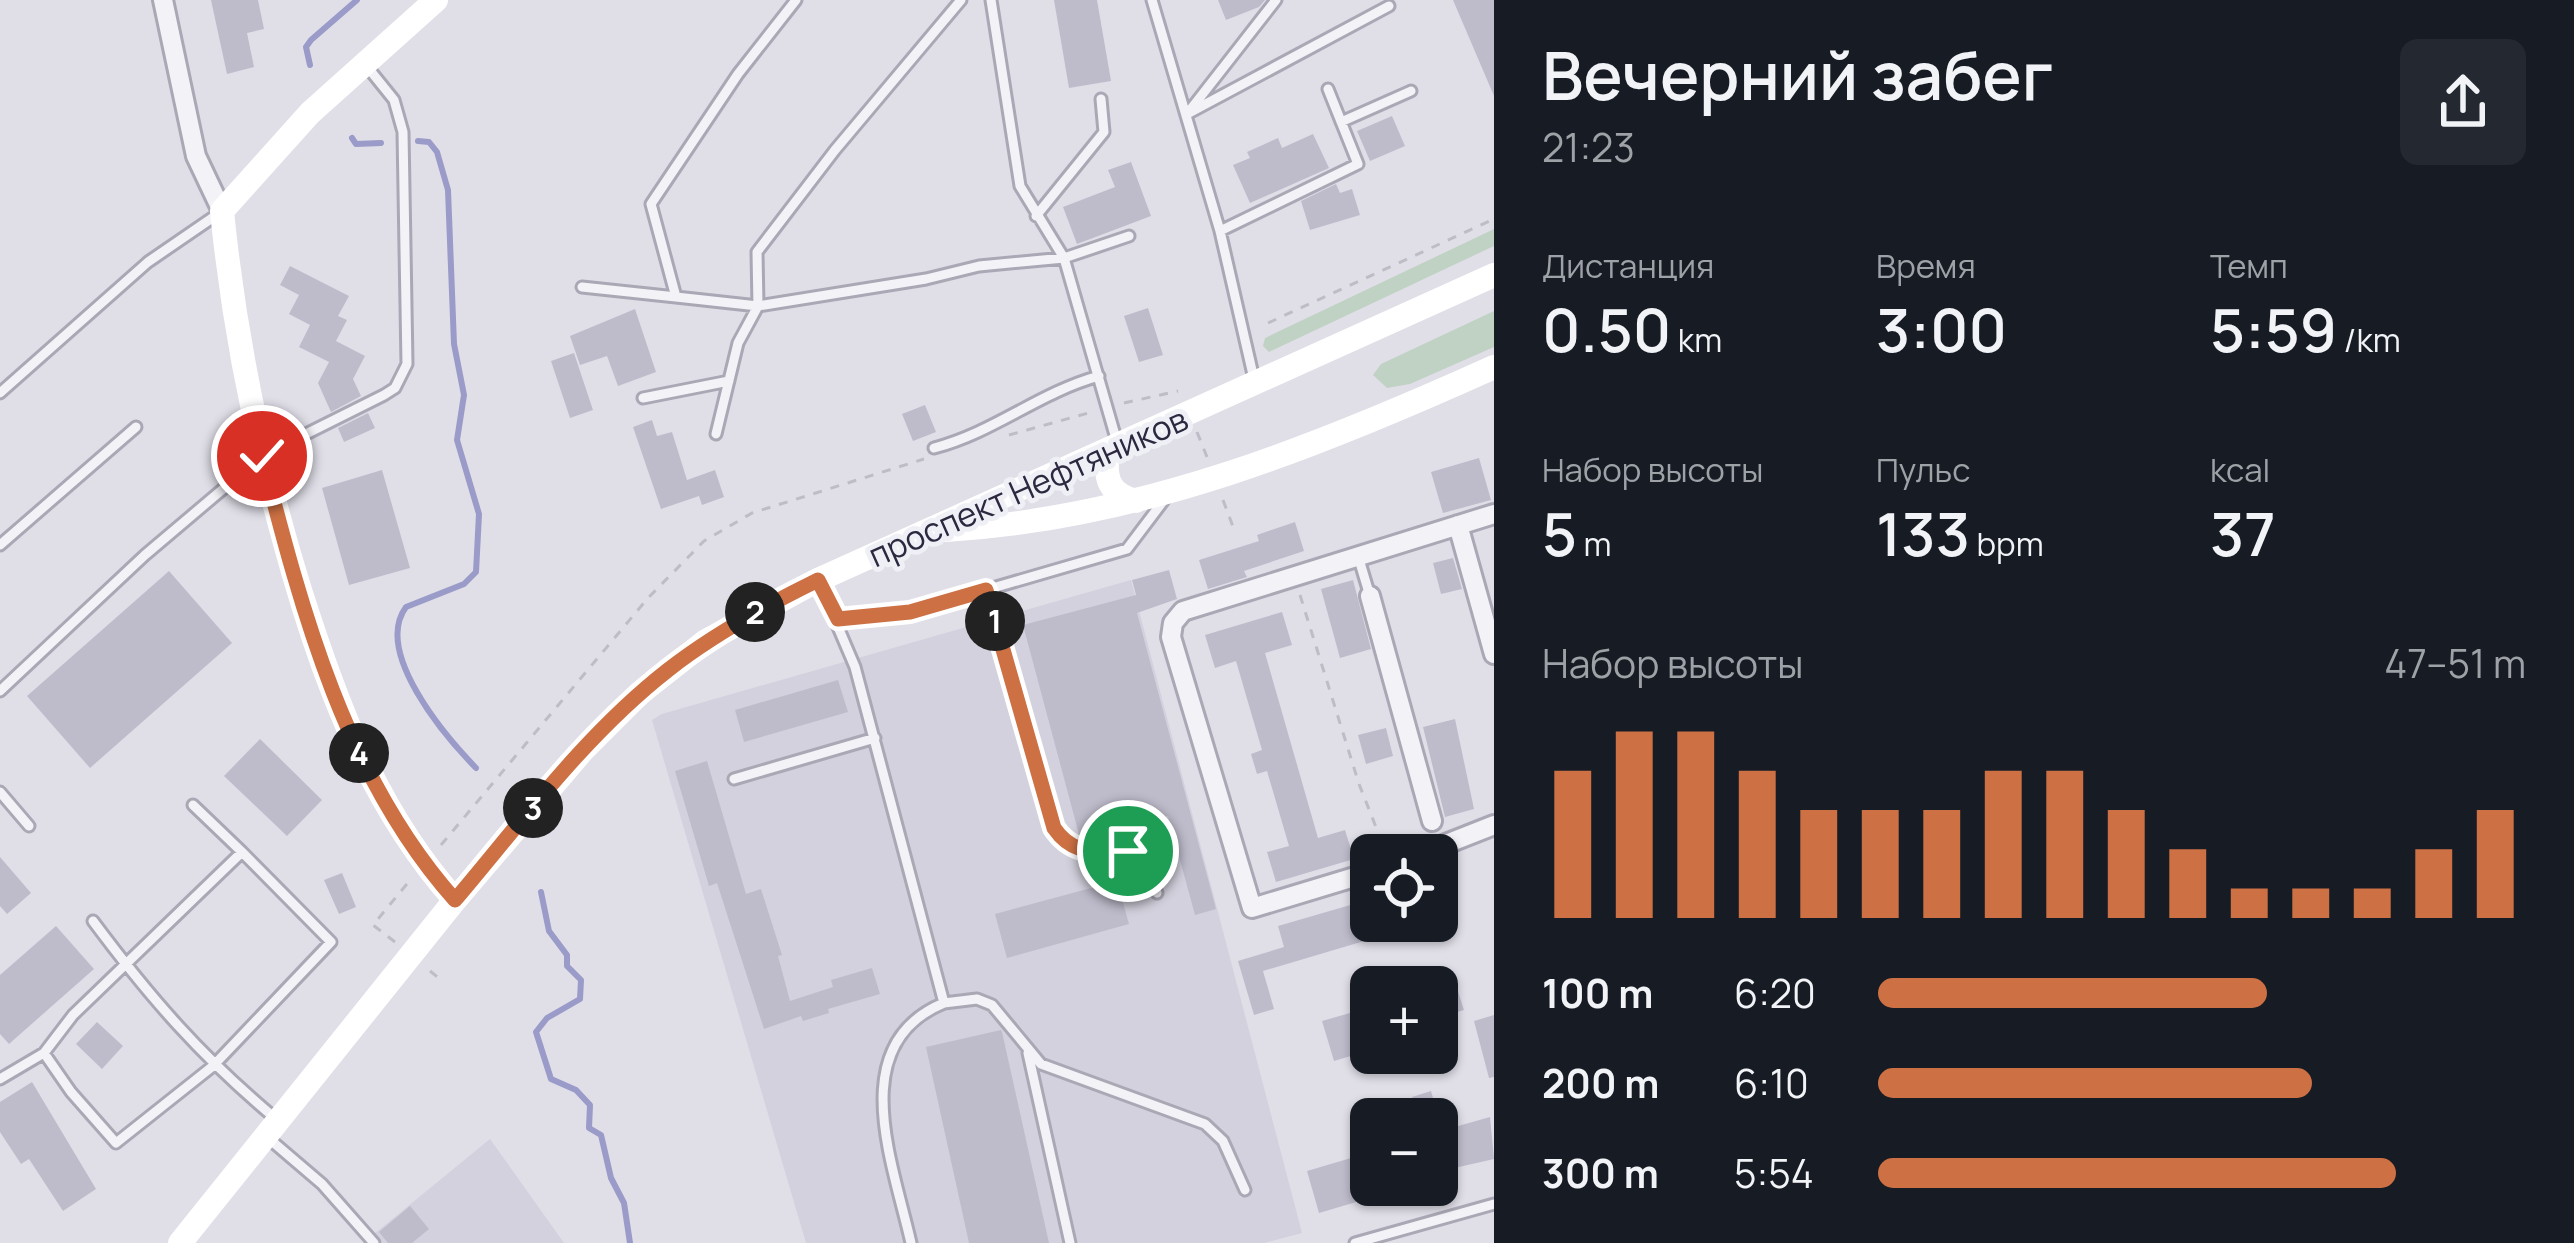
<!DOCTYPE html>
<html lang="ru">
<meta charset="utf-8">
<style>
body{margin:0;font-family:Manrope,sans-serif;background:#242831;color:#f1f3f6;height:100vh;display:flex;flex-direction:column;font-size:45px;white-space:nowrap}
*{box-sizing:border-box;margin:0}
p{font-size:39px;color:#9ea1a6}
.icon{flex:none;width:66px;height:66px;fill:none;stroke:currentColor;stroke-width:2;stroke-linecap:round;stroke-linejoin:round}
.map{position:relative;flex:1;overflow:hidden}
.details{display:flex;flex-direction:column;background:#171b24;width:1080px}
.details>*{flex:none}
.fabs{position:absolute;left:1350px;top:834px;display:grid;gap:24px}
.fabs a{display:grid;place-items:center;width:108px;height:108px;border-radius:18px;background:#171b24;box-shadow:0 3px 9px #0004;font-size:60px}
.pin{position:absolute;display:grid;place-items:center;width:102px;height:102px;color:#fff;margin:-51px;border:6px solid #fff;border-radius:50%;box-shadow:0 3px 12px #0007}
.km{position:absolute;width:60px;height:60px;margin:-30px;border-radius:50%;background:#222;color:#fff;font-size:33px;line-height:60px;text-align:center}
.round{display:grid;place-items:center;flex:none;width:126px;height:126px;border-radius:18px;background:#242831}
.headline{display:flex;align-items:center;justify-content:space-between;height:204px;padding:0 48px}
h1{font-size:66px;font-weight:600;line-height:90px}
.metrics{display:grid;grid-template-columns:repeat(3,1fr);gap:18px;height:204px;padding:12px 48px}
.metrics div{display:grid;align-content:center}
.metrics b{font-size:60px;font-weight:600}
.metrics small{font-size:33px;font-weight:400}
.metrics p{font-size:33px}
.chart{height:336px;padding:24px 48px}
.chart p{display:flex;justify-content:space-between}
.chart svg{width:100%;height:216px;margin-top:12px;stroke:#cd7144;stroke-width:6}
ul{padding:0 48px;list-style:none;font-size:39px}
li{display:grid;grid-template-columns:192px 144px 1fr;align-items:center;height:90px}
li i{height:30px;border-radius:15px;background:#cd7144}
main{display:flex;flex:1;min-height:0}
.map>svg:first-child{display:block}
.built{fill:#d2d1dd}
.green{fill:#c0d2c4}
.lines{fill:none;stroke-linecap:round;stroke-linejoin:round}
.stream{stroke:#9a9bc8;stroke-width:6}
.building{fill:#bebccb}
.lane-casing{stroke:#aaa8b5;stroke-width:15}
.street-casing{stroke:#aaa8b5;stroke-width:24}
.path{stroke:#bebdc7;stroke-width:3;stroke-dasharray:9 9;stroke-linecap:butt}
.lane{stroke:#f2f2f7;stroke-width:9}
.street{stroke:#f2f2f7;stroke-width:18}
.secondary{stroke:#fff;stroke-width:24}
.route-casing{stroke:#fff;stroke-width:24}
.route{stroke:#cd7144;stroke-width:15}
.labels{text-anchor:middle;stroke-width:10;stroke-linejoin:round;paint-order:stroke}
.street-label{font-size:33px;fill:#2b283f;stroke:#efeff6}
</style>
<main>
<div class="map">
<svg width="1494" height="1243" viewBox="0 0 1494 1243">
<rect width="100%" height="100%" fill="#e0dfe8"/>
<path class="built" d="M1131,580L1302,1233L1264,1243H806L652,720L662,714Z
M490,1139L564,1243H363Z"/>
<path class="green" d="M1494,229V246L1269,352L1263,346L1265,338Z
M1494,311V347L1410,384L1387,388L1373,375L1381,364Z"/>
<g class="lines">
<path class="stream" d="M310,65L306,47L311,40L357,0
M352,138L356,144L381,143
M418,141L429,142L437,152L448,190L454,344L464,395L457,440L479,514L476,572L464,584L406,607C373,652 445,736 476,768
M541,892L549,931L567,955V966L581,980L580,999L547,1018L536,1032L551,1079L576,1090L590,1105L589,1128L601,1135L611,1178L624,1203L630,1243"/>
</g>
<path class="building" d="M211,0H258L264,29L247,33L254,67L227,74Z
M1054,0H1097L1111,81L1069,88Z
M1218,0H1265L1259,7L1226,20Z
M1453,0H1494V96Z
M1392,116L1405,146L1370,161L1357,131Z
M1313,134L1329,168L1250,203L1233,165L1250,158L1247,152L1278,138L1282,148Z
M1131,162L1151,216L1077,244L1063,207L1115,187L1108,170Z
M1336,184L1340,193L1352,189L1360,215L1310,230L1301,201Z
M290,266L349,296L338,316L347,320L336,341L365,356L353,379L361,396L331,412L318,383L329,362L299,347L310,325L289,314L299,295L280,285Z
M1148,308L1163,355L1139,362L1124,316Z
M635,309L656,372L618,386L607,356L580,365L570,336Z
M574,353L593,410L570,418L551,361Z
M925,405L936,432L913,441L902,414Z
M368,413L375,428L344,442L338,428Z
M652,420L657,436L672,432L687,480L715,470L724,497L702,505L699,496L661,509L633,427Z
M1479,458L1491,500L1443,513L1431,472Z
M382,470L410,568L349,585L322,488Z
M1295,522L1304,551L1244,571L1247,577L1208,589L1199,560L1259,541L1257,535Z
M1453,558L1462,589L1441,594L1433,563Z
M1169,570L1177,599L1137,613L1216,909L1195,915L1168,816L1080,838L1023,625L1136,595L1132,580Z
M169,571L232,643L90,768L27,696Z
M1353,580L1371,649L1340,658L1321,589Z
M1282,612L1292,645L1265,653L1318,838L1345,830L1354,859L1276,882L1267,852L1289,846L1267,771L1257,774L1251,754L1262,750L1236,661L1215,668L1205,635Z
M838,680L848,712L744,742L735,710Z
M1455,719L1474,809L1445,817L1423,727Z
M1386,728L1393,756L1366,764L1358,735Z
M260,739L322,800L287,836L224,776Z
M707,761L746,894L761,889L782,955L778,956L790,1001L833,987L831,980L872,968L880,994L828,1009L829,1013L803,1021L801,1016L764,1029L717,883L709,886L675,771Z
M0,857L31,893L7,914L0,906Z
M342,873L356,907L339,914L324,880Z
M1117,881L1129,924L1007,958L995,914Z
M1371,899V921H1417L1418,925L1263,971L1274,1009L1254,1015L1238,961L1284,947L1278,926Z
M56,926L94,969L9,1044L0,1034V975Z
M1454,979L1464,1010L1437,1018V985Z
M1371,1007V1050L1334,1061L1322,1021Z
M1494,1015V1077L1489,1078L1474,1021Z
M97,1022L123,1046L102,1069L76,1044Z
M1001,1030L1002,1032L1049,1243H969L926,1047Z
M32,1082L96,1189L63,1211L29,1159L21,1164L0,1132V1102Z
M1431,1091L1439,1119H1418L1412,1097Z
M1490,1117L1494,1159L1437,1172V1132Z
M1351,1158L1363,1200L1319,1213L1307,1171Z
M410,1206L429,1229L412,1243H388L379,1232Z"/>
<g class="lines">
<g class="lane-casing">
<path id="lane" d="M961,0L835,150L757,252L758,306L926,279L979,266L1064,258L1129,236
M991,0L1020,186L1064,258L1117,442
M1152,0L1220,231L1254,379
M1276,0L1187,114L1389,6
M1341,122L1411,91
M1036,216L1104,132L1101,99
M1220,231L1358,164L1328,89
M582,287L676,297
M0,393L148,262L218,214
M643,398L729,381
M716,434L738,343L758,306L676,297L651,204L738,74L796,0
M934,448C995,432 1038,393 1099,376
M0,545L136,427
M1358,556L1370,596
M818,580L855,667L944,1003L977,999L992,1005L1041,1064L1205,1124L1223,1141L1245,1190
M986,590L1054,828C1090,880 1131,812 1157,893
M837,619L910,612L1127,549L1164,500
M0,691L145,555L262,456L384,395L395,388L407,364L403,132L394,100L365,64
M734,779L875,738
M0,792L29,826
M93,921C151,999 202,1057 276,1119
M44,1053L71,1092L116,1143L213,1066L331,942L242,852
M1028,1053L1070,1243
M0,1079L44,1053L73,1015L242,852L193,805
M267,1137L322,1184L374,1243
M911,1243C893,1163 844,1044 944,1003
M1355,1243L1494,1204"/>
</g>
<g class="street-casing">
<path id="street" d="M163,0L196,156L222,211
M1458,525L1494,654
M1370,596L1432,821
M1418,855L1494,825
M1371,872L1252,908L1171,637L1173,623L1183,611L1494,514"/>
</g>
<path class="path" d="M1268,323L1494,219
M1124,403L1178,391
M1197,432L1207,457
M1009,435L1092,412
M1223,500L1235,532
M1300,595L1359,784L1387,855
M441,845L648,598L704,541L752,513L924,459
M395,942L373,925L411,879
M430,971L441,980"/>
<use href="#lane" class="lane"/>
<use href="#street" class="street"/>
<path class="secondary" d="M436,0L310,113L222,211C235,342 261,465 300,590C336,703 375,810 455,900
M1108,452C1104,479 1109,494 1136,501
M946,530C1139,519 1319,446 1494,367
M180,1243L455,900L583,750L640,693L706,641L818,580L1494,275"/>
</g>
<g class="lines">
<g class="route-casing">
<path id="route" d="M262,456C302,612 346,778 455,900C522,821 586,734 668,670C714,634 765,606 818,580L838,619L910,612L986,590L1054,828C1074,857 1096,850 1128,851"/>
</g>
<use href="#route" class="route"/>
</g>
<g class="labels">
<g class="street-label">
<text transform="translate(1028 487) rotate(-24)" y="12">проспект Нефтяников</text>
</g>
</g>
</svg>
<div class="fabs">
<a><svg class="icon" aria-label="locate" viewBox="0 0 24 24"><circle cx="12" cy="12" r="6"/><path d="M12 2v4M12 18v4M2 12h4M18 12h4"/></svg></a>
<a>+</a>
<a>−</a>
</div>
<div class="pin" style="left:1128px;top:851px;background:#1e9e55"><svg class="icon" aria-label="arrive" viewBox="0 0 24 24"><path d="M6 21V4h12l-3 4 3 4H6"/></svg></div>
<div class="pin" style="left:262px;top:456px;background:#d93025"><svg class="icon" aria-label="check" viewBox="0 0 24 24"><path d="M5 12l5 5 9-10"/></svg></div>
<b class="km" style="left:995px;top:621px">1</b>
<b class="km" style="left:755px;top:612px">2</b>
<b class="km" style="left:533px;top:808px">3</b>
<b class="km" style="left:359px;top:753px">4</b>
</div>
<section class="details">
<div class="headline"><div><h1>Вечерний забег</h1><p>21:23</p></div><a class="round"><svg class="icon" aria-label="share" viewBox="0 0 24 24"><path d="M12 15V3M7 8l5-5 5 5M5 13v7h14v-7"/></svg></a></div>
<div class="metrics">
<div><p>Дистанция</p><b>0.50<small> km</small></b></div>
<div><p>Время</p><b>3:00</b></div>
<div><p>Темп</p><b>5:59<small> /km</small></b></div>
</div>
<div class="metrics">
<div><p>Набор высоты</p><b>5<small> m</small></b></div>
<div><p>Пульс</p><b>133<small> bpm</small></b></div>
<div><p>kcal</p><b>37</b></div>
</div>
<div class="chart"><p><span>Набор высоты</span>47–51 m</p>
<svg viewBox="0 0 160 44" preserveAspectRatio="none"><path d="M5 44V14M15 44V6M25 44V6M35 44V14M45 44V22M55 44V22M65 44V22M75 44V14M85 44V14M95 44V22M105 44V30M115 44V38M125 44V38M135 44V38M145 44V30M155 44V22"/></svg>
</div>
<ul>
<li><b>100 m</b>6:20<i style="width:60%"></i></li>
<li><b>200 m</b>6:10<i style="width:67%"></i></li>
<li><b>300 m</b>5:54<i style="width:80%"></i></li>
</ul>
</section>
</main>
